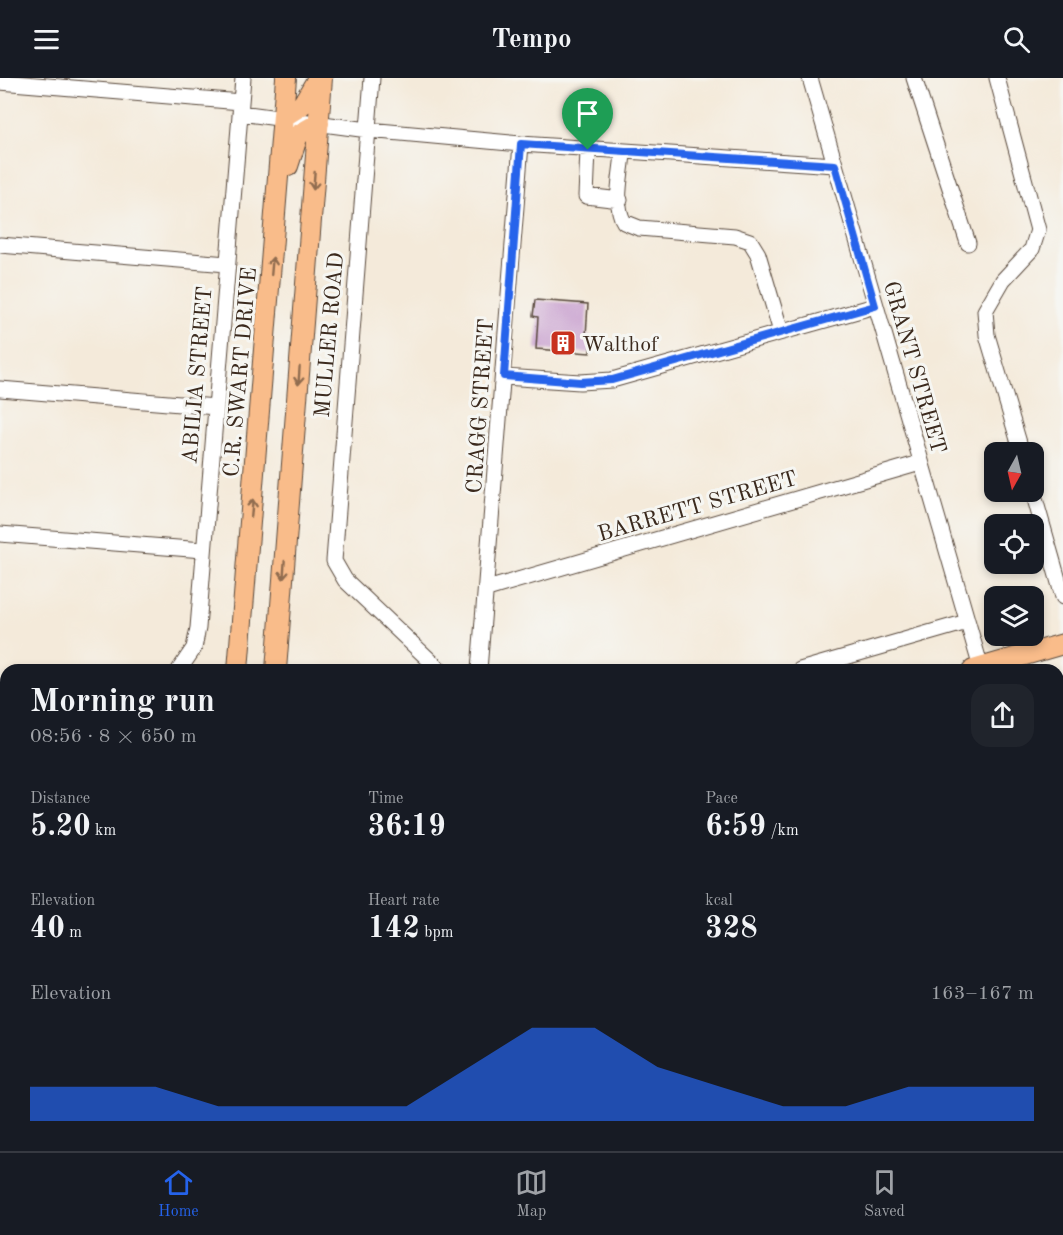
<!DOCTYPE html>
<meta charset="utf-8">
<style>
body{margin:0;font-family:"Old Standard TT",serif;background:#20242c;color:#f1f3f6;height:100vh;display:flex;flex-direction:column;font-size:22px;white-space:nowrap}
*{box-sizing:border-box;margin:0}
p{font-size:20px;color:#9ea1a6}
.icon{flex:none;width:33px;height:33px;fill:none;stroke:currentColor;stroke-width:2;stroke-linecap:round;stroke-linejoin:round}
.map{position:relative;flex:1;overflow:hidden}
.sheet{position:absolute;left:0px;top:586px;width:1064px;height:488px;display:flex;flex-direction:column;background:#171b24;border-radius:18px 18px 0 0;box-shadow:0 3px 9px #0003}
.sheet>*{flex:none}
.needle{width:39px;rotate:188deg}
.tools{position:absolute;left:984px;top:364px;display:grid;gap:12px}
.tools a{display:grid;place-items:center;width:60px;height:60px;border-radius:12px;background:#171b24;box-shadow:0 3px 9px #0003;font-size:30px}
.pin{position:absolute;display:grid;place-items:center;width:51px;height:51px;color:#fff;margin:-62px -26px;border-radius:50% 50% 50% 0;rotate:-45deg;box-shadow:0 0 6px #0007}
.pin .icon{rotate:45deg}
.round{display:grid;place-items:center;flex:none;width:63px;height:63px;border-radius:18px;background:#20242c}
.overview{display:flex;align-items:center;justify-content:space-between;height:102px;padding:0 30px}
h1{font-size:33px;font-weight:700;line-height:45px}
.stats{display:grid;grid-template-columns:repeat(3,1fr);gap:9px;height:102px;padding:6px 30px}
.stats div{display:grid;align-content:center}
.stats b{font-size:30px;font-weight:700}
.stats small{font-size:16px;font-weight:400}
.stats p{font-size:16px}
.chart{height:168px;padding:12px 30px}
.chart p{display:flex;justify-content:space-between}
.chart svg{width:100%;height:108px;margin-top:6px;fill:#2563eb;opacity:.7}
header{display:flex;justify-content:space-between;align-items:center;height:78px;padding:0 30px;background:#171b24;font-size:27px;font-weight:700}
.dock{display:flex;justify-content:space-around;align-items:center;height:84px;border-top:2px solid #363941;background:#171b24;font-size:16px;color:#9ea1a6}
.dock a{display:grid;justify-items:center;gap:3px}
.dock .active{color:#2563eb}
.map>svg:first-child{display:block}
.building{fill:#c79ece}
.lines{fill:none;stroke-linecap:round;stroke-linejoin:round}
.minor-casing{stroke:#57473a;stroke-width:17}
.major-casing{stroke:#57473a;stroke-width:22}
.minor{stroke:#fff;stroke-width:15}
.major{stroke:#f9bc8a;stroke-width:20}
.oneway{stroke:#906c4f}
.route-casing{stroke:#fff;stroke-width:12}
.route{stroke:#2563eb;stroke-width:8}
.labels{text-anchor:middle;stroke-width:6;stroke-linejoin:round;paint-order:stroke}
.street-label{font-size:22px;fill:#3b2a1e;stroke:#f6f6f2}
.poi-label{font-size:22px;fill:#3b2a1e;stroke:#f6f6f2;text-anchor:start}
</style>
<header><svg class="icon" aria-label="menu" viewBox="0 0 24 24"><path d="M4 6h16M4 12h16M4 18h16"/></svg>Tempo<svg class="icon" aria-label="search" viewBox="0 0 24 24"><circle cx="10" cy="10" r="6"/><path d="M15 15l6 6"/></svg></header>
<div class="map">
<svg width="1063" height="1073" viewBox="0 0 1063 1073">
<rect width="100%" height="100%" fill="#f6f6f2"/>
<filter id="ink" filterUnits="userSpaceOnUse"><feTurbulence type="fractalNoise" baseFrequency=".0167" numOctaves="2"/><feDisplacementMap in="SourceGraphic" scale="12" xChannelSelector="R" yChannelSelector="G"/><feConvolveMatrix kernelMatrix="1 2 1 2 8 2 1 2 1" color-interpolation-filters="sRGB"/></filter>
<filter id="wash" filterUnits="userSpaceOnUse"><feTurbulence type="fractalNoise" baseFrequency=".008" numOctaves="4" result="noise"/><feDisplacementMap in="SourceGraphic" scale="24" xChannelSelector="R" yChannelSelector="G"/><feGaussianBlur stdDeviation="1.35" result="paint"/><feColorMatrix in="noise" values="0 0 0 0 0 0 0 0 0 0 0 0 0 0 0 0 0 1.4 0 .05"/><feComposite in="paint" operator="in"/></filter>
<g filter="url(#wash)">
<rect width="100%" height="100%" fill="#f4eada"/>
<g id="blocks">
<path class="building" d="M535,222L588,226L586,258H591L590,275L536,271L538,239L533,238Z"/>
</g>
</g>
<g filter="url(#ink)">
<use href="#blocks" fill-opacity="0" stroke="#57473a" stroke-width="1.5"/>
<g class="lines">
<g class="minor-casing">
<path id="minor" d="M372,0L334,483L345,502L440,592
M810,0L981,590
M914,0L968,165
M997,0L1038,152L1032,171L1003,202L985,233L987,257L1022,375
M0,4L241,24
M240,35L368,52L521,66L835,87
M588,72L586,118L620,122
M623,75C622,94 613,127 624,144L639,150L735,158L750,163L758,176L781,254
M0,167L227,186
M504,299L580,304L612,302L875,228
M0,311L216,329
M1033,414L1063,519
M0,456L203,472
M487,511L920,385
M179,592L194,570L198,550L243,0
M479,592L521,66
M800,592L967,544
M0,610H6
M1058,617L1063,616
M1058,749H1063
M0,765H6
M1058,907L1063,908
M211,1068L213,1073
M383,1068L385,1073
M559,1068L562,1073
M1033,1068L1063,1073
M499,1073L510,1068
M953,1073L954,1068"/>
</g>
<g class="major-casing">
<path id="major" d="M283,39L302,27L318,0
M288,88L298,57L319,45
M238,592L286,0
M276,592L322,0
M973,592L1063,566
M0,855L6,853
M0,875L6,873"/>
</g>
<use href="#minor" class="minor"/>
<use href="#major" class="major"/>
</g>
<defs><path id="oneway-shaft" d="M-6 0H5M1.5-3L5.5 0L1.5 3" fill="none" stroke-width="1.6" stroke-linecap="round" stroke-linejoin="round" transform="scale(1.5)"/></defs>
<g class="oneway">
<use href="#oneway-shaft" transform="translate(314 103) rotate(94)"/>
<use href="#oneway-shaft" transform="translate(272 188) rotate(-85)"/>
<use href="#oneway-shaft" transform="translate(299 298) rotate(94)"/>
<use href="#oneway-shaft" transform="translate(252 430) rotate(-85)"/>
<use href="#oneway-shaft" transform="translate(284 492) rotate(94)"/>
</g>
</g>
<g class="lines" filter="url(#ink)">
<g class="route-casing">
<path id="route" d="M521,66L835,87L875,228L612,302L580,304L504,298Z"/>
</g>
<use href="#route" class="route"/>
</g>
<defs>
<g id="building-square" transform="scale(1.35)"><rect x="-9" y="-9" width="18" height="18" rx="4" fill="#c8321e" stroke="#f6f6f2"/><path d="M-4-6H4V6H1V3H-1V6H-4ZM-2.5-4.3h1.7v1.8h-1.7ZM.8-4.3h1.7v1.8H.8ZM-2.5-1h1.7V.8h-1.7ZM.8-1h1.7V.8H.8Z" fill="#fff"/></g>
</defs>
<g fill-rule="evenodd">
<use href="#building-square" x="563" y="265"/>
</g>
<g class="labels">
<g class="street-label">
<text transform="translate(328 257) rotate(-85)" y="8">MULLER ROAD</text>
<text transform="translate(916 289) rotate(74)" y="8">GRANT STREET</text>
<text transform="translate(239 294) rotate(-85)" y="8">C.R. SWART DRIVE</text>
<text transform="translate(196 297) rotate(-85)" y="8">ABILIA STREET</text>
<text transform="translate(479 328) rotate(-86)" y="8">CRAGG STREET</text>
<text transform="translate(697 427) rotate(-16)" y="8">BARRETT STREET</text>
</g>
<g class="poi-label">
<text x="582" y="273">Walthof</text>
</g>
</g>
</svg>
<div class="tools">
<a><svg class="needle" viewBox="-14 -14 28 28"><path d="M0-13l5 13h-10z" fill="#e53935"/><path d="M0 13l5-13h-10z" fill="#9ea1a6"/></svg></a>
<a><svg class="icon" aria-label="locate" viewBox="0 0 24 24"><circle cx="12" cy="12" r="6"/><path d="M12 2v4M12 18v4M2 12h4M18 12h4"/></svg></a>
<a><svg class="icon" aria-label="layers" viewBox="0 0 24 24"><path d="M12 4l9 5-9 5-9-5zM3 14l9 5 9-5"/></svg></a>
</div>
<div class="pin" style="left:588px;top:72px;background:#1e9e55"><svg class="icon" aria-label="arrive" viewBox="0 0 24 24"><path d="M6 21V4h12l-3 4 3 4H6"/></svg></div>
<section class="sheet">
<div class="overview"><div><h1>Morning run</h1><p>08:56 · 8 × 650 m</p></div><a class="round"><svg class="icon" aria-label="share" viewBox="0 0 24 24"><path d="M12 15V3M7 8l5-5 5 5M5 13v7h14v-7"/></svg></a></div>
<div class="stats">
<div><p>Distance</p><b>5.20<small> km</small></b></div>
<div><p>Time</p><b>36:19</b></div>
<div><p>Pace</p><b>6:59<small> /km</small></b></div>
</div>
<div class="stats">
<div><p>Elevation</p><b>40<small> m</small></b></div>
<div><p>Heart rate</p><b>142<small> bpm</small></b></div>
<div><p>kcal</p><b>328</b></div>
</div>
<div class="chart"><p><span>Elevation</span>163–167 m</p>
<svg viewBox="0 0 160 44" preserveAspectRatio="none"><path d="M0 44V30L10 30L20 30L30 38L40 38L50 38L60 38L70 22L80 6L90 6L100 22L110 30L120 38L130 38L140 30L150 30L160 30V44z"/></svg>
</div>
</section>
</div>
<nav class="dock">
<a class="active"><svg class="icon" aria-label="home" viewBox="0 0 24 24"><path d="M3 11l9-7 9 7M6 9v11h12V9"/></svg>Home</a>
<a><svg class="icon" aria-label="map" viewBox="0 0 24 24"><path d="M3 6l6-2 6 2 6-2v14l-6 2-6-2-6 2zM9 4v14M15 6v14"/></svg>Map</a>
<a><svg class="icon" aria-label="saved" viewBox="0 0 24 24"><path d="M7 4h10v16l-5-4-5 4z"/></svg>Saved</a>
</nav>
